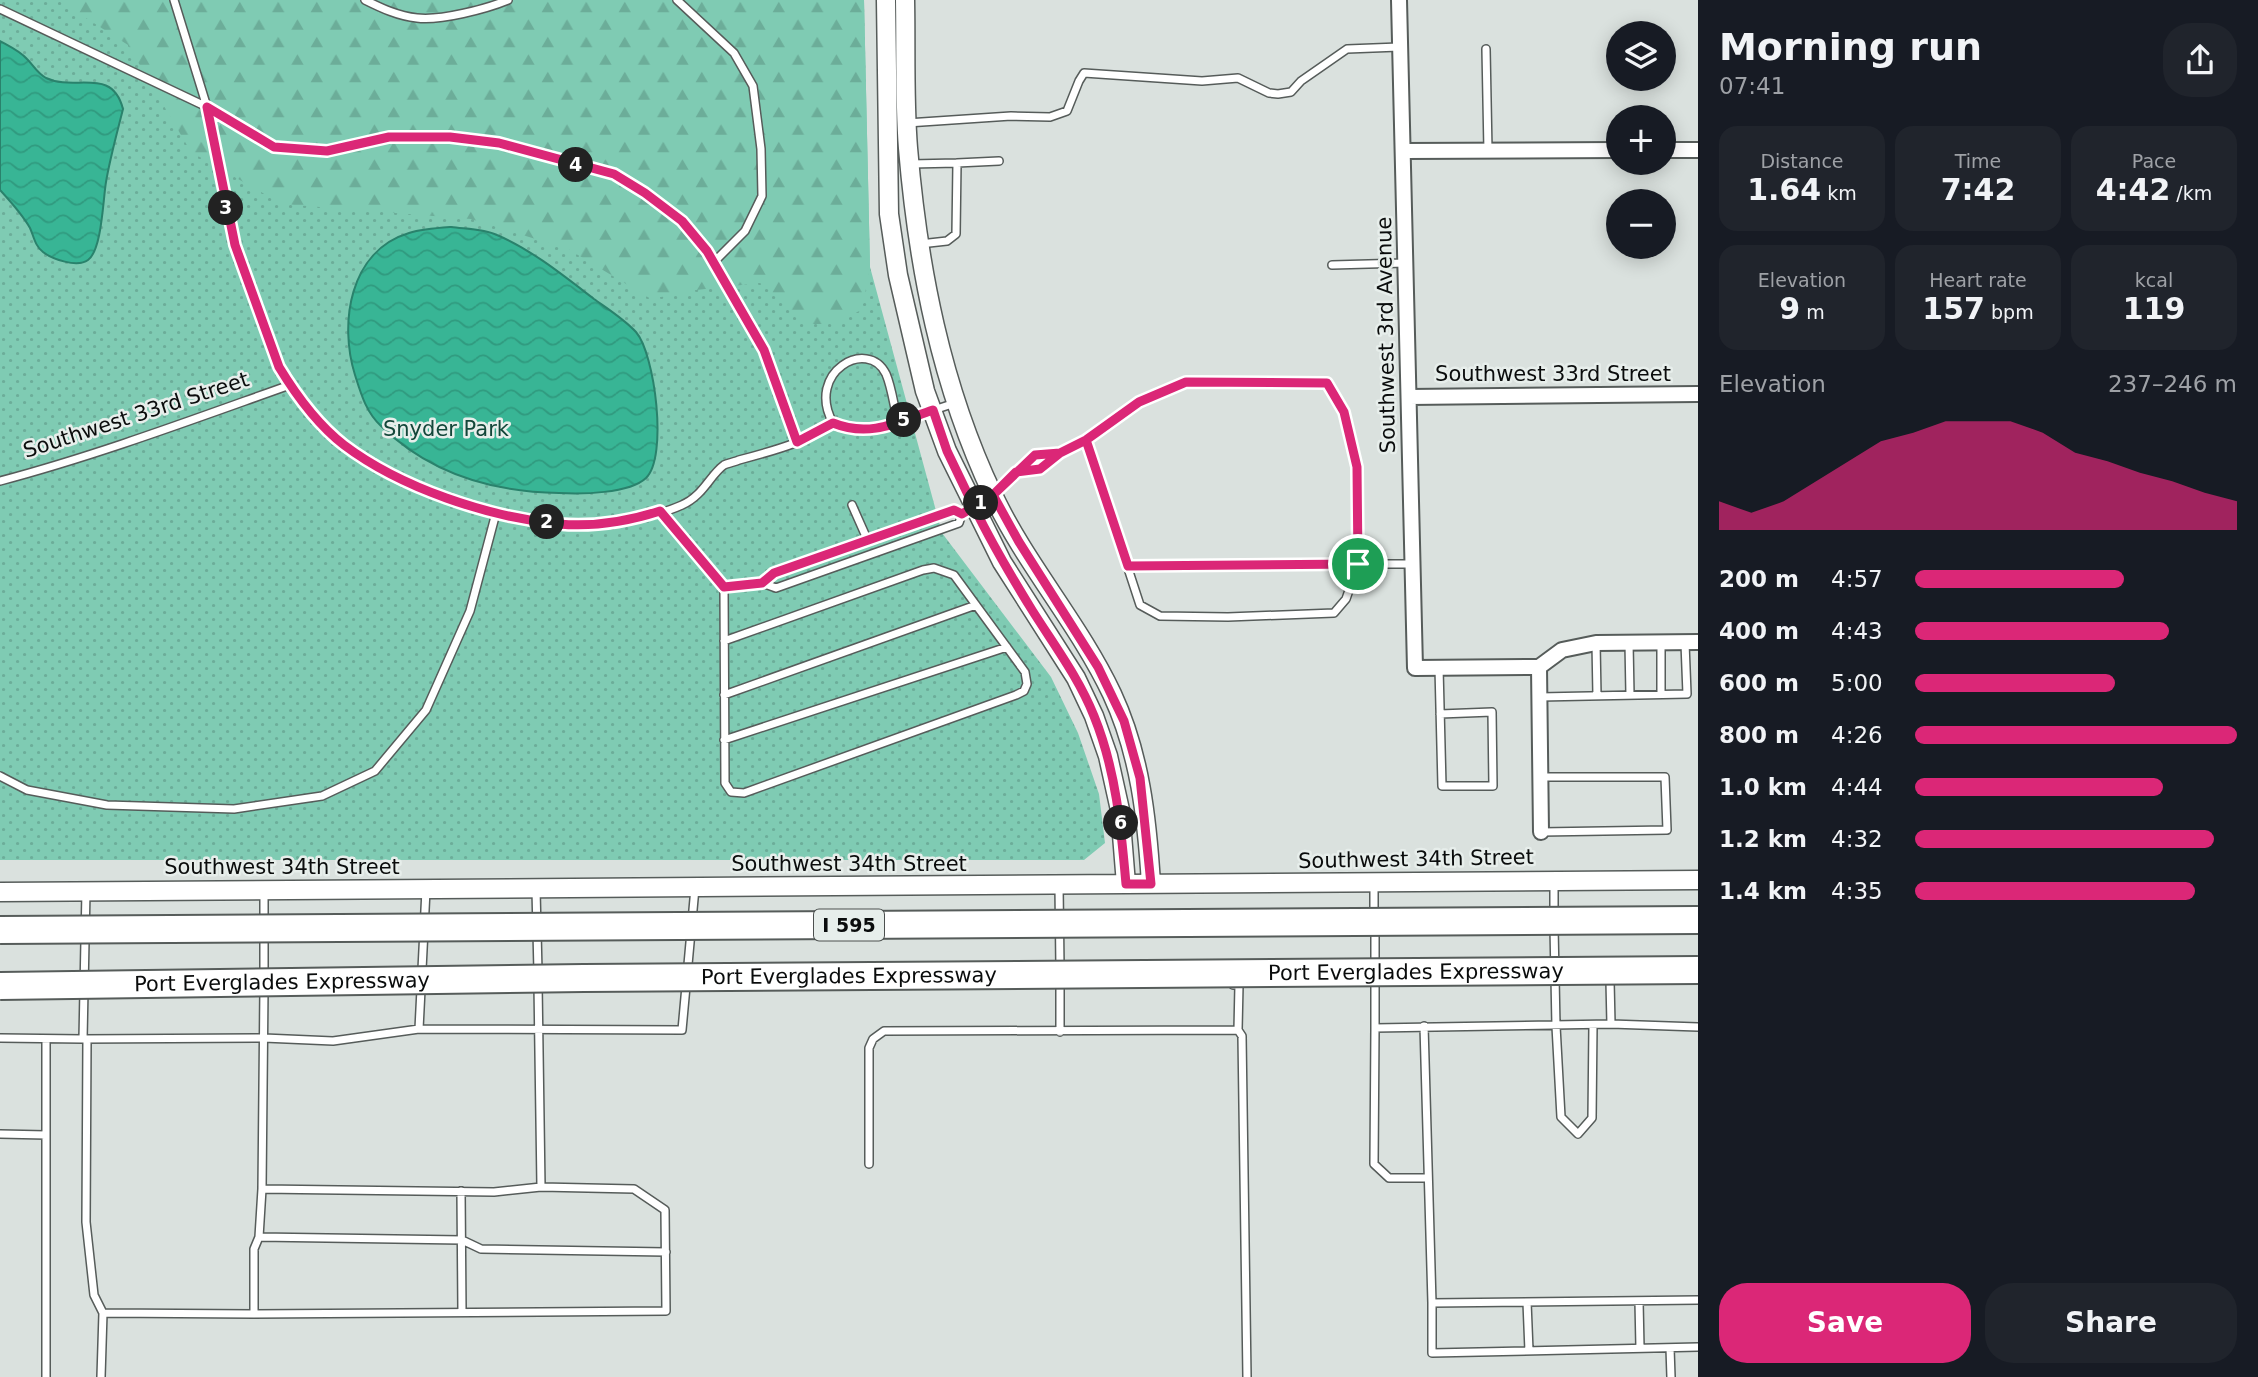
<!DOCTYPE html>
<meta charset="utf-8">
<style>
body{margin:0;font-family:"DejaVu Sans",sans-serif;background:#20242c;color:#f1f3f6;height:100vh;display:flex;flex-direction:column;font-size:26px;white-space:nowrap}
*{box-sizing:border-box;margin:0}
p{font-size:23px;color:#9ea1a6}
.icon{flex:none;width:38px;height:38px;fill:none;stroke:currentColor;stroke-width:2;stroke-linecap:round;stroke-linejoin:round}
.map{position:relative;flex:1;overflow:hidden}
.drawer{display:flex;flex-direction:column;background:#171b24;width:560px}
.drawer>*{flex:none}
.controls{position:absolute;left:1606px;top:21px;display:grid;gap:14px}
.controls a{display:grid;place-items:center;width:70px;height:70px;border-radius:50%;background:#171b24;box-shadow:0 4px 18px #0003;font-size:35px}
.pin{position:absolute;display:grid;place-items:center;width:60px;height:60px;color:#fff;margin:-30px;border:4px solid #fff;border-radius:50%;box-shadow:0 2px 7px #0007}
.km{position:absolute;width:35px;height:35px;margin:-18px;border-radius:50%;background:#222;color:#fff;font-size:19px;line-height:35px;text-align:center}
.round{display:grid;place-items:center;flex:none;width:74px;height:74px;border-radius:28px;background:#20242c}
.overview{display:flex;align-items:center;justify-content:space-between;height:119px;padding:0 21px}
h1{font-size:38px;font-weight:800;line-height:52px}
.stats{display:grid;grid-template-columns:repeat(3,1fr);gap:10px;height:119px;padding:7px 21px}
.stats div{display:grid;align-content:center;border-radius:18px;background:#20242c;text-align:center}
.stats b{font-size:30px;font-weight:800}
.stats small{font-size:19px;font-weight:400}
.stats p{font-size:19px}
.chart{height:196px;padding:14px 21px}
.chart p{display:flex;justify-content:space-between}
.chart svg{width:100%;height:126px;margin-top:7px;fill:#db2777;opacity:.7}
.primary-button{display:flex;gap:14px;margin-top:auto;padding:14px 21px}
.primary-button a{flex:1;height:80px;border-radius:28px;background:#db2777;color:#fff;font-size:28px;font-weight:800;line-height:80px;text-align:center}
.primary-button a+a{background:#20242c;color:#f1f3f6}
ul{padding:0 21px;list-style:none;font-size:23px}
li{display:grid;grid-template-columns:112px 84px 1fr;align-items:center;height:52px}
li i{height:18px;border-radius:9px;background:#db2777}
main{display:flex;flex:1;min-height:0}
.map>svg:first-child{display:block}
.grass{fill:url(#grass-dots)}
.forest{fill:url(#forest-firs)}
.water{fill:url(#water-waves);stroke:#2a826c;stroke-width:2}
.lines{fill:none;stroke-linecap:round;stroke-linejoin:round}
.service-casing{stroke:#565c5a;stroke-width:10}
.minor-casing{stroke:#565c5a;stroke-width:18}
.tertiary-casing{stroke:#565c5a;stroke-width:21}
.service{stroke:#fff;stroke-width:7}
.minor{stroke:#fff;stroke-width:14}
.tertiary{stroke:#fff;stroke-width:18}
.motorway-bridge-casing{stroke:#565c5a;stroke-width:30;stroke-linecap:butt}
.motorway-bridge{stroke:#fff;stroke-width:26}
.route-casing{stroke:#fff;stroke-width:14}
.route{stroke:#db2777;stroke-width:9}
.labels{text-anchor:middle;stroke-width:5;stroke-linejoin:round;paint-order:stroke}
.shield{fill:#e7eeeb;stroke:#4c504f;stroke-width:2}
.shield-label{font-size:19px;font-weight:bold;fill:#0a0c0c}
.street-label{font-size:21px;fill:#0a0c0c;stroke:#e7eeeb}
.park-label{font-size:21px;fill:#13473a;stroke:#e7eeeb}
</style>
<main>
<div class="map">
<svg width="1698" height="1377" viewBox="0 0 1698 1377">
<defs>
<pattern id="grass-dots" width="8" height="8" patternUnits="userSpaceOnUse" patternTransform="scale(1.75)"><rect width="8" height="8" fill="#7fcbb3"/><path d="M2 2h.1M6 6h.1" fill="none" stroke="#6cad99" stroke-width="1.8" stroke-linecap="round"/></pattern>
<pattern id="forest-firs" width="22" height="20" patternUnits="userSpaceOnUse" patternTransform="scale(1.75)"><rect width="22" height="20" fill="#7fcbb3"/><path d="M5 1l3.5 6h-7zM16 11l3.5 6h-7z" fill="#6cad99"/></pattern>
<pattern id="water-waves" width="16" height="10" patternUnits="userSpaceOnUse" patternTransform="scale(1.75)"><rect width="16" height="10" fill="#38b595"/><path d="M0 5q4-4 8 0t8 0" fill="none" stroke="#309a7f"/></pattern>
</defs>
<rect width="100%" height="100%" fill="#dae1de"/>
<path class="grass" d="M0,0H864L870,267L942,533L1051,677L1078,733L1099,794L1105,843L1084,860H0Z"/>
<path class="forest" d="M58,0H864L870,267L862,310L828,324H803C788,311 776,295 760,283L696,290L651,299L568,249L471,219L282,204L191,152L128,45Z"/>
<path class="water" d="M0,41C9,46 20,51 27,59C34,66 37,73 46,78C75,92 112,66 123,109C117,133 110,158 106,182C103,199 102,250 88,260C77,268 52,259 43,252C35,246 34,237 30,228C22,214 11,202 0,190Z
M451,227C465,229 484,229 497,235C532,250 564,276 594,299C608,309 624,319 636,332C655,354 668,457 646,478C629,494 581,494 559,493C492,492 429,473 381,426C366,412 361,394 355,375C339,324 349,251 409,233C422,229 437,228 451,227Z"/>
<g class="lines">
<g class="service-casing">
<path id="service" d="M365,0C381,8 398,16 417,18C440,21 486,9 508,0
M677,0L734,53L753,86L761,149L762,196L745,231L714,262
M0,9L207,107L174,0
M1486,49L1488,151
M907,123L1011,116L1050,117L1067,111L1079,81L1084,73L1202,81L1238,78L1269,93L1278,94L1291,92L1301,81L1347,49L1399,47
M957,163L999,161
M911,164L957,163L956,234L947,241L920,244
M1332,265L1405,263
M833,423C805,372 868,337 886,374C892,388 894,407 898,422
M1086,440L1139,402L1186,382L1327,383L1344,412L1357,467L1358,564L1128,566
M797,442L764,350L707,251L682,221L644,193L614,174L499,143L451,137H389L327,151L274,147L207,107L235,245L279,367C296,395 317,424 343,444C394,484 497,521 561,524C597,525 649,520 682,505C703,496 710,475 724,465C728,463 735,462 739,460C758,455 777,450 795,443C808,438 820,429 833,423L858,430H873L955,403
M1060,453L1086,440L1140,605L1160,616L1228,617L1334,613L1346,599L1358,564H1412
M0,481C98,455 194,419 290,385
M852,505L868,541
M660,511L724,587L762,583L776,588L959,523L962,514L993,495L1035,455L1060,453L1040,469L1016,472
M762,583L773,573L954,510L962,514
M724,587L725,783L731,792L744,793L1016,695L1024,691L1027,684L1025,672L954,575L934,568L923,570L724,641
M1596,643L1597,696
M1629,643L1630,695
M1661,643V694
M1439,668L1442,786H1493L1492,712L1440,714
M724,695L976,605
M1540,697L1687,694L1685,643
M724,740L1007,647
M0,776L27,790L107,805L234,809L322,796L375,771L426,710L470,611L496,513
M1540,777H1665L1667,830L1541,832
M1554,881V915
M1374,883V917
M1059,886L1060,968
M264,890V976
M536,890L538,972
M86,891L83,1039L264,1038L333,1041L419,1029L682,1030L695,888
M1554,927L1556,1026L1561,1117L1578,1134L1592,1118L1593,1025
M1375,929V966
M1375,978V1028L1611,1024L1698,1027
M1060,980V1032
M1610,981L1611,1024
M1233,985H1239L1238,1030L1242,1036L1247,1377
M264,988L262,1189L259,1237L254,1249V1314L666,1311L665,1210L634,1189L541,1187L538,984
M1424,1026L1432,1303L1698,1300
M1375,1028L1374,1164L1389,1178H1428
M419,1029L426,890
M0,1038L83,1039
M87,1039L86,1222L94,1295L103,1313
M0,1134L46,1135V1039
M869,1164V1048L873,1039L884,1031L1238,1030
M262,1189L494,1192L541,1187
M461,1191L462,1312
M259,1237L462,1240L481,1249L666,1252
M1639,1301L1640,1348
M1527,1302L1529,1351
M1432,1303V1353L1698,1347
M1670,1348L1671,1377
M46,1377V1135
M101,1377L103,1313L254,1314"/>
</g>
<g class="minor-casing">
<path id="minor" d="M1399,0L1415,668L1539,667L1562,650L1596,643L1698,642
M1664,150H1698
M1403,151L1619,150
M1409,397L1698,394
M1539,667L1541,832"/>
</g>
<g class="tertiary-casing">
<path id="tertiary" d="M886,0L889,214L898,275L925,391L947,451L1002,562L1076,678L1094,716L1108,756L1120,810L1126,884
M905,0C906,49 904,99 908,148C918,267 941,386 993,495C1026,565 1079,624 1112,694C1140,754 1147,818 1151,884
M0,892L1698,880"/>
</g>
<use href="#service" class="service"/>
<use href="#minor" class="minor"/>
<use href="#tertiary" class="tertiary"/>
<g class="motorway-bridge-casing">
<g id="motorway-bridge">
<path d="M0,930L1698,920"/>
<path id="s1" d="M0,986L584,978L1698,970"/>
</g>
</g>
<use href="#motorway-bridge" class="motorway-bridge"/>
</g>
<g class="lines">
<g class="route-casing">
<path id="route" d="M1358,564L1128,566L1086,440L1060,453L1040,469L1016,472L993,495L962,514L954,510L774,573L762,583L724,587L660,511C629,521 592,527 559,524C488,517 401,488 344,445C318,425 296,395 279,367L235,245L207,107L274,147L327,151L389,137H450L499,143L614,174L645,193L682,221L707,251L764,350L797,442L833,423C870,438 898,422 933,410L947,451L972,503L974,507C991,542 1011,576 1032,610C1054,645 1079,678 1094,716C1116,770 1121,827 1126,884H1151L1140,778L1124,721L1098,667L1019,542L993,495L1035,455L1060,453L1086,440L1139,402L1186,382L1327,383L1344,412L1357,467L1358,564"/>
</g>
<use href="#route" class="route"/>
</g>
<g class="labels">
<rect class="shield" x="814" y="909.5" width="70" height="31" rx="5"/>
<g class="shield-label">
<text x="849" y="932">I 595</text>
</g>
<g class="street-label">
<text transform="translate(1386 335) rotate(-91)" y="7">Southwest 3rd Avenue</text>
<text x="1553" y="381">Southwest 33rd Street</text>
<text transform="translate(136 415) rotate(-18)" y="7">Southwest 33rd Street</text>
<text transform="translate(1416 859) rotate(-1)" y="7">Southwest 34th Street</text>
<text x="849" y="871">Southwest 34th Street</text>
<text x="282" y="874">Southwest 34th Street</text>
<text dy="7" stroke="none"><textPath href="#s1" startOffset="1416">Port Everglades Expressway</textPath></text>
<text dy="7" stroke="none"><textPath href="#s1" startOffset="849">Port Everglades Expressway</textPath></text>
<text dy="7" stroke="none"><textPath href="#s1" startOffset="282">Port Everglades Expressway</textPath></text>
</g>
<g class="park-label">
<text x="446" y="436">Snyder Park</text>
</g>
</g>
</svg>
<div class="controls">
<a><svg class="icon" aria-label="layers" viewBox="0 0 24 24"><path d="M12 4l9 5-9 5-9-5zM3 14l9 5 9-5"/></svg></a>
<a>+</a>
<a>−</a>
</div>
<div class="pin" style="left:1358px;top:564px;background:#1e9e55"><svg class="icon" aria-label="arrive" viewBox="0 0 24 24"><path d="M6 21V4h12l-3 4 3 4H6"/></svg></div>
<b class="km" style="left:981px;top:503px">1</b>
<b class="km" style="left:547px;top:522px">2</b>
<b class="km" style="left:226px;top:208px">3</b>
<b class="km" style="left:576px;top:165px">4</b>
<b class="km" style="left:904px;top:420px">5</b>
<b class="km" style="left:1121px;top:823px">6</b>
</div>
<section class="drawer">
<div class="overview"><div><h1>Morning run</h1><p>07:41</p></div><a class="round"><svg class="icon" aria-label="share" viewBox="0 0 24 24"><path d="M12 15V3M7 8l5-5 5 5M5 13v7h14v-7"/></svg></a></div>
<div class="stats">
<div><p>Distance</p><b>1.64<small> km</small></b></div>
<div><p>Time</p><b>7:42</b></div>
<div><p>Pace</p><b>4:42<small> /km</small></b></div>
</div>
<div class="stats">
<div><p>Elevation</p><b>9<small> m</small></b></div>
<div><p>Heart rate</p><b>157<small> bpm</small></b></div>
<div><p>kcal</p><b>119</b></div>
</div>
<div class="chart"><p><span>Elevation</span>237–246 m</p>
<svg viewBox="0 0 160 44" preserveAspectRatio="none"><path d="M0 44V34L10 38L20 34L30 27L40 20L50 13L60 10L70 6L80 6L90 6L100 10L110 17L120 20L130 24L140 27L150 31L160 34V44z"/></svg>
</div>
<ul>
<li><b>200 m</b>4:57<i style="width:65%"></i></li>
<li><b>400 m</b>4:43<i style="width:79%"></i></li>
<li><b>600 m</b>5:00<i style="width:62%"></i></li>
<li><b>800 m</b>4:26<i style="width:100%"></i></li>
<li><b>1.0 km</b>4:44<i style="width:77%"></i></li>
<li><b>1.2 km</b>4:32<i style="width:93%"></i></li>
<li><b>1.4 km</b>4:35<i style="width:87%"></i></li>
</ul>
<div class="primary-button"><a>Save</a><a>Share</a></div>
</section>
</main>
